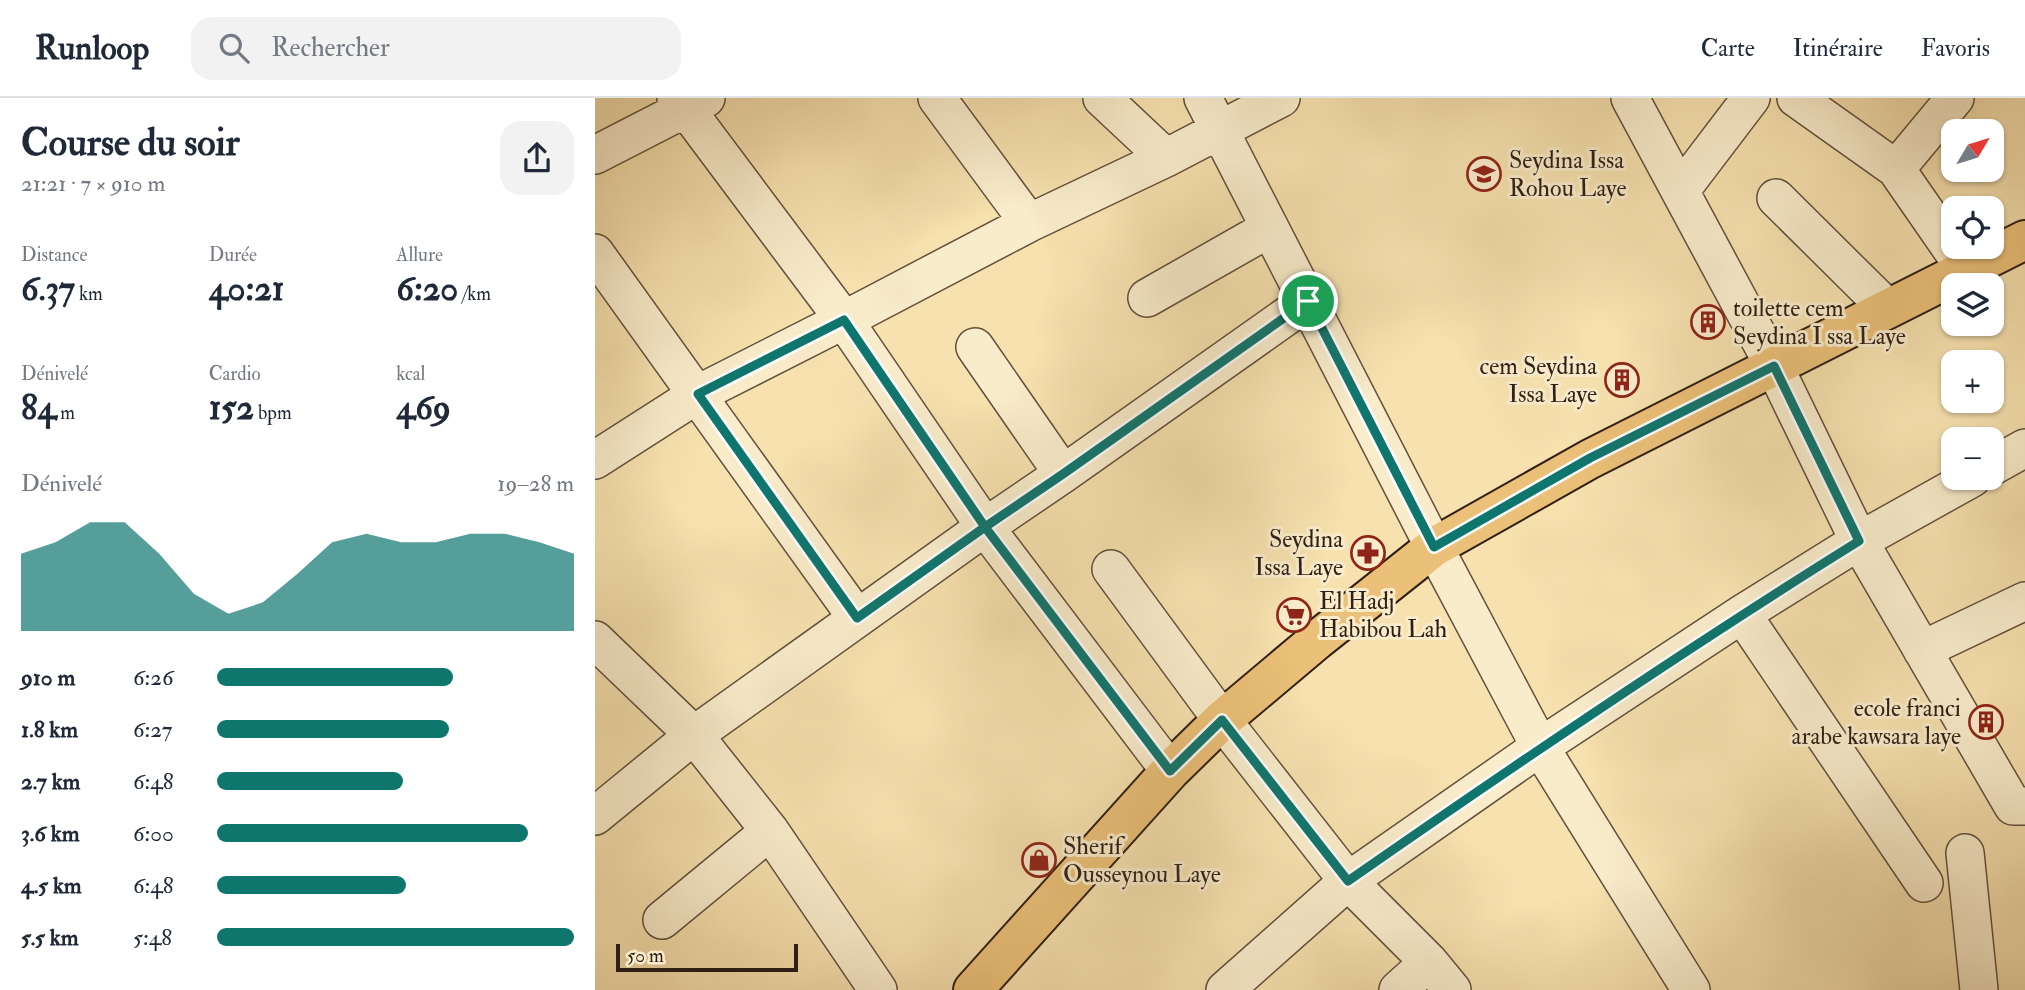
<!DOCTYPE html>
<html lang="fr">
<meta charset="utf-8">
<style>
body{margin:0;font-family:"IM FELL Double Pica",serif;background:#f2f2f3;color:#1f2937;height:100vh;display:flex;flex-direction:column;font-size:26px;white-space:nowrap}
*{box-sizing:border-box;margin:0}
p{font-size:23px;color:#747a83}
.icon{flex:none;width:38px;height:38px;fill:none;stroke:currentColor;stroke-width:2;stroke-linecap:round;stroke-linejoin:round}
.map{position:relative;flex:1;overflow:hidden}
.drawer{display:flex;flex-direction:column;background:#fff;width:595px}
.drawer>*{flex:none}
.needle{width:46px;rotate:52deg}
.fabs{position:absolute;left:1346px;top:21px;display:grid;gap:14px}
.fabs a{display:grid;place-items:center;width:63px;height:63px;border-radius:14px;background:#fff;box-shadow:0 2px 5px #0004;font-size:35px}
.scale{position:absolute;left:21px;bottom:18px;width:182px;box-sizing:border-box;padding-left:7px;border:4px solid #2f1f15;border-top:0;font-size:19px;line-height:24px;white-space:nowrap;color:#2f1f15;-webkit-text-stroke:5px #f9eccb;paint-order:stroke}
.pin{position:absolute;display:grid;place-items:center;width:60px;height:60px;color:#fff;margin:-30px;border:4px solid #fff;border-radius:50%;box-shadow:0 2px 7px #0007}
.round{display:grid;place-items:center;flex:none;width:74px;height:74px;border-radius:21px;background:#f2f2f3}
.overview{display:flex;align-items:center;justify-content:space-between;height:119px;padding:0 21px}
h1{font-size:38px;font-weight:800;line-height:52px}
.metrics{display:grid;grid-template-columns:repeat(3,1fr);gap:10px;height:119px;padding:7px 21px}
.metrics div{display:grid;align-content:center}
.metrics b{font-size:35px;font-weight:800}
.metrics small{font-size:19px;font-weight:400}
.metrics p{font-size:19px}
.chart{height:196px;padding:14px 21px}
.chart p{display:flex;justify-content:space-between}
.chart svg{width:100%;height:126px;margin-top:7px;fill:#0f766e;opacity:.7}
ul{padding:0 21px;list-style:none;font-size:23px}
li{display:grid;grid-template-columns:112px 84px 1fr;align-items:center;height:52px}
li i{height:18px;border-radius:9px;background:#0f766e}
header{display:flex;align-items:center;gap:42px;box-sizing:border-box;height:98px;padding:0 35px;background:#fff;border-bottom:2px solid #e0e1e3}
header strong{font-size:33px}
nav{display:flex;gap:38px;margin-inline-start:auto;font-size:24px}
.search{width:490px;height:63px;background:#f2f2f3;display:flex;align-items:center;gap:18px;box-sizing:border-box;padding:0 24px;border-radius:21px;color:#747a83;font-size:26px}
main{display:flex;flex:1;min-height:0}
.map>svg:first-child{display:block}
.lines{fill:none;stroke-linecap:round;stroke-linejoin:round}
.minor-casing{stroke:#61503c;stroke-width:40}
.major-casing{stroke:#2f1f15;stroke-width:42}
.minor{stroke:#f9eccb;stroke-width:37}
.major{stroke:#ebc078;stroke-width:38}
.route-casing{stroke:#fff;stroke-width:14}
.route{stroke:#0f766e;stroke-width:9}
.labels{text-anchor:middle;stroke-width:6;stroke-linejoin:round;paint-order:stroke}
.poi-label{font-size:24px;fill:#2f1f15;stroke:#f9eccb;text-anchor:start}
</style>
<header>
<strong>Runloop</strong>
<div class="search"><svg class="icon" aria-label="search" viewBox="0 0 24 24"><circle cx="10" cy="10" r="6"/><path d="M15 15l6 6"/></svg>Rechercher</div>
<nav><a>Carte</a><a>Itinéraire</a><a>Favoris</a></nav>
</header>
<main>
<section class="drawer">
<div class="overview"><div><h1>Course du soir</h1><p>21:21 · 7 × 910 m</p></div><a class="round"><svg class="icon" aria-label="share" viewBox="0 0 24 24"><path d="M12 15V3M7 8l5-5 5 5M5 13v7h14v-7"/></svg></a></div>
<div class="metrics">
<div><p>Distance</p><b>6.37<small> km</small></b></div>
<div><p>Durée</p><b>40:21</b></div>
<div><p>Allure</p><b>6:20<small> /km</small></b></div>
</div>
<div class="metrics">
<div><p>Dénivelé</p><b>84<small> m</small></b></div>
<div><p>Cardio</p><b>152<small> bpm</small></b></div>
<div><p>kcal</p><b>469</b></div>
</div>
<div class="chart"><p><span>Dénivelé</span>19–28 m</p>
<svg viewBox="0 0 160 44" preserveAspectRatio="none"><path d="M0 44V17L10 13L20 6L30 6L40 17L50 31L60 38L70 34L80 24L90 13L100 10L110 13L120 13L130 10L140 10L150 13L160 17V44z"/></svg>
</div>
<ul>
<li><b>910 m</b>6:26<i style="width:66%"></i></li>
<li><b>1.8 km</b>6:27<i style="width:65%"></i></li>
<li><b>2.7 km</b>6:48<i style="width:52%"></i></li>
<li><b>3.6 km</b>6:00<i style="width:87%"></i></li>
<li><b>4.5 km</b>6:48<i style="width:53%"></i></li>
<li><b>5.5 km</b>5:48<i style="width:100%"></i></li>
</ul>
</section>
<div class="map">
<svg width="1430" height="892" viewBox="0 0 1430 892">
<rect width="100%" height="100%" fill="#f6e1af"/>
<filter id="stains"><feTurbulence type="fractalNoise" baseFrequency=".00286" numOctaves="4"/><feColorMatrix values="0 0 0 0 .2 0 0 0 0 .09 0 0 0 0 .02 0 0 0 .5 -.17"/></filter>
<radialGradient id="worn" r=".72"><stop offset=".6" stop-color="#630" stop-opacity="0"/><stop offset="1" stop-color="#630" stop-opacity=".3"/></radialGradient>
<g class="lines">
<g class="minor-casing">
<path id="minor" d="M81,0L91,11L249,222L390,429L575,673
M342,0L434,125
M507,0L571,60
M608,0L839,449L945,649L1096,892
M1035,0L1179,268L1264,443L1418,708H1430
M1201,0L1301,71L1371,172
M0,57L111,0
M1301,71L1360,0
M1086,92L1156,0
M1181,100L1293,211
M0,155L262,520
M552,200L675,130
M380,249L468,376
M0,362L103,296L249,222L434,125L571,60L686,0
M1396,369L1430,350
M516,471L627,622L753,783L834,864L857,892
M1147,516L1329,785
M0,542L99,637L175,733L283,892
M1327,552L1430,503
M0,718L99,637L390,429L468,376L713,203
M1370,755L1384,892
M67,822L175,733
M630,892L753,783L945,649L1147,516L1264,443L1377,380
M803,892L834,864"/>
</g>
<g class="major-casing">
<path id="major" d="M378,892L575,673L627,622L722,542L839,449L995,361L1430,142"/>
</g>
<use href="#minor" class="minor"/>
<use href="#major" class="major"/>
</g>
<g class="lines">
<g class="route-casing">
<path id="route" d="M713,203L468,376L390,429L249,222L103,296L262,520L390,429L575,673L627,622L753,783C921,666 1090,551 1264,443L1179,268L995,360L839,449L713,203"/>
</g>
<use href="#route" class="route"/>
</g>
<defs>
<g id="school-ring" transform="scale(1.75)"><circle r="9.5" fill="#f9eccb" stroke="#8f2418" stroke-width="1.5"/><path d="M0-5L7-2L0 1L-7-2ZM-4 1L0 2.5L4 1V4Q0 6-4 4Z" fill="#8f2418"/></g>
<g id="building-ring" transform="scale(1.75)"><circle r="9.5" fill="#f9eccb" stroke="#8f2418" stroke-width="1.5"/><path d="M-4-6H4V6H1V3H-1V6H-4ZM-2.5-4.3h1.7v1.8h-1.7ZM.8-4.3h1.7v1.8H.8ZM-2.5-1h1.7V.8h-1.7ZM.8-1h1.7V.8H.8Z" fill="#8f2418"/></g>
<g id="pharmacy-ring" transform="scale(1.75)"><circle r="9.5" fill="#f9eccb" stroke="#8f2418" stroke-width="1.5"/><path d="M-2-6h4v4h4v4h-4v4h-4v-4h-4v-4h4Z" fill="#8f2418"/></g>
<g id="supermarket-ring" transform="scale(1.75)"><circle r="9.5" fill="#f9eccb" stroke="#8f2418" stroke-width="1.5"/><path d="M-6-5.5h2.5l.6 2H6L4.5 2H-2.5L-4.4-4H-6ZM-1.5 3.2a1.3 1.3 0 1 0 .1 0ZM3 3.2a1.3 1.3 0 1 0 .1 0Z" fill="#8f2418"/></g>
<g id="shop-ring" transform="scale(1.75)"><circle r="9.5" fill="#f9eccb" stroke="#8f2418" stroke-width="1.5"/><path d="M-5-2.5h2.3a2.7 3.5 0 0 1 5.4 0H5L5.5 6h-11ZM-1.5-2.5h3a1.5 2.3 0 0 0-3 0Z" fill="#8f2418"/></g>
</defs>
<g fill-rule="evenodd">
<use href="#school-ring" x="889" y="76"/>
<use href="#building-ring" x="1113" y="224"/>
<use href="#building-ring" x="1027" y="282"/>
<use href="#pharmacy-ring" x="773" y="455"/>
<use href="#supermarket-ring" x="699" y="517"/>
<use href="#building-ring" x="1391" y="624"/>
<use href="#shop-ring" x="444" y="762"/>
</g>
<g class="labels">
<g class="poi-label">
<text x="914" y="70">Seydina Issa<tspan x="914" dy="28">Rohou Laye</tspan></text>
<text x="1138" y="218">toilette cem<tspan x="1138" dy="28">Seydina I ssa Laye</tspan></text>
<text x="1002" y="276" text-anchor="end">cem Seydina<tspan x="1002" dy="28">Issa Laye</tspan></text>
<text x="748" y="449" text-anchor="end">Seydina<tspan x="748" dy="28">Issa Laye</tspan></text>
<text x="724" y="511">El Hadj<tspan x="724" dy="28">Habibou Lah</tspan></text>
<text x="1366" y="618" text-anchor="end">ecole franci<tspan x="1366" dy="28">arabe kawsara laye</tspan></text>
<text x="468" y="756">Sherif<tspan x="468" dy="28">Ousseynou Laye</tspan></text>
</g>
</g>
<rect width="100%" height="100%" filter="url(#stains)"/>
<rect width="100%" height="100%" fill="url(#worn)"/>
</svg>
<div class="fabs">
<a><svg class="needle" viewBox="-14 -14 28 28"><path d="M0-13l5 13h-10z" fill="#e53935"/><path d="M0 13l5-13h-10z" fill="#747a83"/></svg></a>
<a><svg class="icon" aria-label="locate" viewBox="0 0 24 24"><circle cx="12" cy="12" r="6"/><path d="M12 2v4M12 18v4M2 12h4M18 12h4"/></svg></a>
<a><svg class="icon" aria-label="layers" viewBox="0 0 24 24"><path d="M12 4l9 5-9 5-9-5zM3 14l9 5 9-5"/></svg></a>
<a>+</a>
<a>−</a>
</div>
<div class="scale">50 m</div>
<div class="pin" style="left:713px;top:203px;background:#1e9e55"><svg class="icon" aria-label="arrive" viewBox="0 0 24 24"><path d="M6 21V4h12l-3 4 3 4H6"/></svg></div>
</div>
</main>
